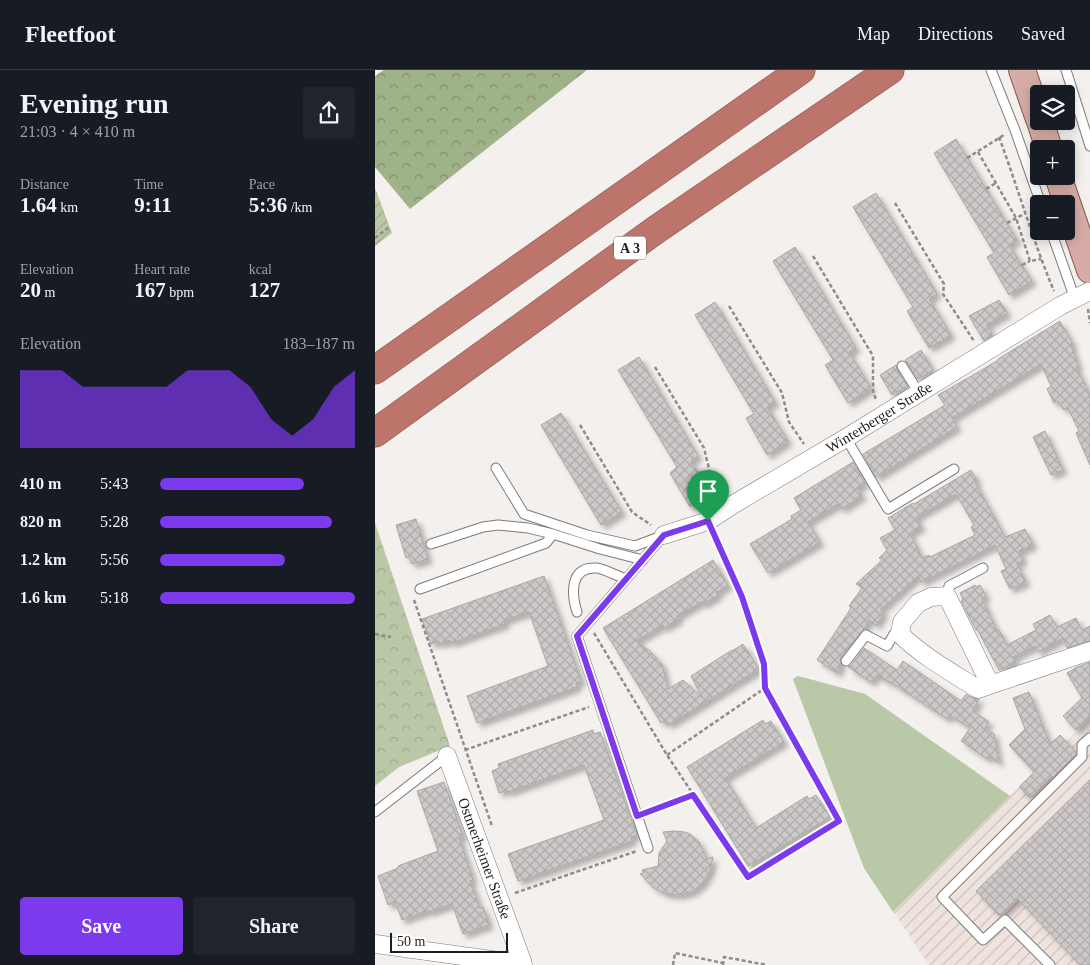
<!DOCTYPE html>
<meta charset="utf-8">
<style>
body{margin:0;font-family:Georgia,serif;background:#20242c;color:#f1f3f6;height:100vh;display:flex;flex-direction:column;font-size:19px;white-space:nowrap}
*{box-sizing:border-box;margin:0}
p{font-size:16px;color:#9ea1a6}
.icon{flex:none;width:28px;height:28px;fill:none;stroke:currentColor;stroke-width:2;stroke-linecap:round;stroke-linejoin:round}
.map{position:relative;flex:1;overflow:hidden}
.panel{display:flex;flex-direction:column;background:#171b24;width:375px}
.panel>*{flex:none}
.buttons{position:absolute;left:655px;top:15px;display:grid;gap:10px}
.buttons a{display:grid;place-items:center;width:45px;height:45px;border-radius:5px;background:#171b24;box-shadow:0 2px 12px #0003;font-size:25px}
.scale{position:absolute;left:15px;bottom:12px;width:118px;box-sizing:border-box;padding-left:5px;border:2px solid #1e1d1d;border-top:0;font-size:14px;line-height:18px;white-space:nowrap;color:#1e1d1d;-webkit-text-stroke:4px #fffefd;paint-order:stroke}
.pin{position:absolute;display:grid;place-items:center;width:42px;height:42px;color:#fff;margin:-51px -21px;border-radius:50% 50% 50% 0;rotate:-45deg;box-shadow:0 0 5px #0007}
.pin .icon{rotate:45deg}
.round{display:grid;place-items:center;flex:none;width:52px;height:52px;border-radius:5px;background:#20242c}
.overview{display:flex;align-items:center;justify-content:space-between;height:85px;padding:0 20px}
h1{font-size:28px;font-weight:700;line-height:38px}
.stats{display:grid;grid-template-columns:repeat(3,1fr);gap:8px;height:85px;padding:5px 20px}
.stats div{display:grid;align-content:center}
.stats b{font-size:21px;font-weight:700}
.stats small{font-size:14px;font-weight:400}
.stats p{font-size:14px}
.chart{height:140px;padding:10px 20px}
.chart p{display:flex;justify-content:space-between}
.chart svg{width:100%;height:90px;margin-top:5px;fill:#7c3aed;opacity:.7}
.button{display:flex;gap:10px;margin-top:auto;padding:10px 20px}
.button a{flex:1;height:58px;border-radius:5px;background:#7c3aed;color:#fff;font-size:20px;font-weight:700;line-height:58px;text-align:center}
.button a+a{background:#20242c;color:#f1f3f6}
ul{padding:0 20px;list-style:none;font-size:16px}
li{display:grid;grid-template-columns:80px 60px 1fr;align-items:center;height:38px}
li i{height:12px;border-radius:6px;background:#7c3aed}
header{display:flex;align-items:center;gap:30px;box-sizing:border-box;height:70px;padding:0 25px;background:#171b24;border-bottom:1px solid #363941}
header strong{font-size:24px}
nav{display:flex;gap:28px;margin-inline-start:auto;font-size:18px}
main{display:flex;flex:1;min-height:0}
.map>svg:first-child{display:block}
.industrial{fill:url(#industrial-furrows)}
.grass{fill:#b9c8a6}
.forest{fill:url(#forest-crowns)}
.park{fill:url(#park-crowns)}
.garden{fill:url(#garden-furrows)}
.building{fill:url(#building-cross-hatch);stroke:#aba7a6;fill-rule:evenodd;filter:url(#shadow)}
.lines{fill:none;stroke-linecap:round;stroke-linejoin:round}
.service-casing{stroke:#7d7a79;stroke-width:11}
.minor-casing{stroke:#7d7a79;stroke-width:19}
.primary-casing{stroke:#855650;stroke-width:28}
.motorway-casing{stroke:#855650;stroke-width:29}
.path{stroke:#8e8c8b;stroke-width:2.5;stroke-dasharray:4 2.5;stroke-linecap:butt}
.service{stroke:#fff;stroke-width:9}
.minor{stroke:#fff;stroke-width:18}
.primary{stroke:#d7aca6;stroke-width:26}
.motorway{stroke:#bd746b;stroke-width:28}
.route-casing{stroke:#fff;stroke-width:10}
.route{stroke:#7c3aed;stroke-width:6}
.labels{text-anchor:middle;stroke-width:5;stroke-linejoin:round;paint-order:stroke}
.shield{fill:#fffefd;stroke:#626060;stroke-width:1}
.shield-label{font-size:14px;font-weight:bold;fill:#1e1d1d}
.street-label{font-size:15px;fill:#1e1d1d;stroke:#fffefd}
</style>
<header>
<strong>Fleetfoot</strong>
<nav><a>Map</a><a>Directions</a><a>Saved</a></nav>
</header>
<main>
<section class="panel">
<div class="overview"><div><h1>Evening run</h1><p>21:03 · 4 × 410 m</p></div><a class="round"><svg class="icon" aria-label="share" viewBox="0 0 24 24"><path d="M12 15V3M7 8l5-5 5 5M5 13v7h14v-7"/></svg></a></div>
<div class="stats">
<div><p>Distance</p><b>1.64<small> km</small></b></div>
<div><p>Time</p><b>9:11</b></div>
<div><p>Pace</p><b>5:36<small> /km</small></b></div>
</div>
<div class="stats">
<div><p>Elevation</p><b>20<small> m</small></b></div>
<div><p>Heart rate</p><b>167<small> bpm</small></b></div>
<div><p>kcal</p><b>127</b></div>
</div>
<div class="chart"><p><span>Elevation</span>183–187 m</p>
<svg viewBox="0 0 160 44" preserveAspectRatio="none"><path d="M0 44V6L10 6L20 6L30 14L40 14L50 14L60 14L70 14L80 6L90 6L100 6L110 14L120 30L130 38L140 30L150 14L160 6V44z"/></svg>
</div>
<ul>
<li><b>410 m</b>5:43<i style="width:74%"></i></li>
<li><b>820 m</b>5:28<i style="width:88%"></i></li>
<li><b>1.2 km</b>5:56<i style="width:64%"></i></li>
<li><b>1.6 km</b>5:18<i style="width:100%"></i></li>
</ul>
<div class="button"><a>Save</a><a>Share</a></div>
</section>
<div class="map">
<svg width="715" height="895" viewBox="0 0 715 895">
<defs>
<pattern id="industrial-furrows" width="10" height="10" patternUnits="userSpaceOnUse" patternTransform="scale(1.25)"><rect width="10" height="10" fill="#efe3de"/><path d="M-1 1l2-2M0 10L10 0M9 11l2-2" fill="none" stroke="#ccc2be"/></pattern>
<pattern id="forest-crowns" width="20" height="18" patternUnits="userSpaceOnUse" patternTransform="scale(1.25)"><rect width="20" height="18" fill="#a0b287"/><path d="M2 6a3 3 0 1 1 6 0M12 15a3 3 0 1 1 6 0" fill="none" stroke="#82906e"/></pattern>
<pattern id="park-crowns" width="20" height="18" patternUnits="userSpaceOnUse" patternTransform="scale(1.25)"><rect width="20" height="18" fill="#b9c8a6"/><path d="M2 6a3 3 0 1 1 6 0M12 15a3 3 0 1 1 6 0" fill="none" stroke="#9fab8e"/></pattern>
<pattern id="garden-furrows" width="10" height="10" patternUnits="userSpaceOnUse" patternTransform="scale(1.25)"><rect width="10" height="10" fill="#b9c8a6"/><path d="M-1 1l2-2M0 10L10 0M9 11l2-2" fill="none" stroke="#9fab8e"/></pattern>
<pattern id="building-cross-hatch" width="8" height="8" patternUnits="userSpaceOnUse" patternTransform="scale(1.25)"><rect width="8" height="8" fill="#cdc9c8"/><path d="M0 0l8 8M0 8l8-8" fill="none" stroke="#b0acab"/></pattern>
<filter id="shadow"><feDropShadow dx="4.5" dy="4.5" stdDeviation="2.5" flood-color="#0004"/></filter>
</defs>
<rect width="100%" height="100%" fill="#f3f0ee"/>
<path class="industrial" d="M423,606L490,624L635,726L715,649V895H554L489,798L418,609Z"/>
<path class="grass" d="M423,606L490,624L635,726L518,842L489,798L418,609Z"/>
<path class="forest" d="M9,0H212L35,139L0,97V6Z"/>
<path class="park" d="M0,453L75,676L24,697L0,716Z"/>
<path class="garden" d="M0,118L17,163L0,176Z"/>
<path class="building" d="M581,69L642,170L634,175L657,211L634,225L612,187L619,183L559,83Z
M501,123L562,224L554,229L576,265L554,278L532,241L538,237L478,137Z
M420,177L481,278L474,282L496,318L473,333L450,295L458,290L398,191Z
M624,230L632,243L612,255L617,265L609,271L594,246Z
M340,232L400,332L392,337L413,371L392,385L371,348L379,344L320,245Z
M685,251L698,274L696,275L703,296L701,297L715,325V395L701,363L704,361L693,338L689,340L683,331L679,333L672,319L676,316L666,294L577,348L582,357L501,407L488,384L570,335L563,325L605,301L623,290V289Z
M546,280L558,300L543,309L532,293L530,290Z
M264,287L323,386L316,391L336,425L315,437L295,403L302,397L243,300Z
M521,295L522,299L532,316L517,325L505,305Z
M186,343L247,442L226,455L166,355Z
M670,361L688,400L676,405L658,367Z
M478,392L490,413L482,418L487,426L466,439L463,434L433,452L445,472L393,503L375,474L417,449L416,446L426,440L419,428Z
M596,400L602,410L600,412L630,467L650,459L658,475L644,481L648,490L642,494L651,512L635,519L626,501L631,499L620,475L546,512L543,506L505,540L509,543L501,555L494,550L489,559L466,587L465,591L466,595L462,603L442,590L476,538L474,536L487,518L481,514L507,490L504,488L512,480L505,468L520,460L513,448L538,433L539,434ZM581,424L599,455L596,457L600,465L555,487L554,485L547,488L535,463L546,457L541,447Z
M41,449L53,489L37,494L34,487L31,488L21,455Z
M338,490L353,515L341,523L343,525L328,534L326,532L302,546L304,549L289,558L288,555L261,571L275,581L287,594L293,619L308,610L327,627L316,606L357,580V581L368,574L384,599L293,655L290,650L286,653L228,558Z
M169,506L206,611L201,613L202,617L102,653L92,626L173,596L154,542L129,550L130,554L76,573L75,570L65,574L64,571L56,574L47,549Z
M600,515L601,517L605,515L611,526L607,529L622,561L624,560L632,575L661,560L658,554L675,545L682,557L701,548L707,560L715,556V571L692,578L688,568L663,582L660,576L638,587L641,592L624,600L602,559L601,560L586,531L588,530L585,523Z
M489,578L522,600L528,591L586,631L591,624L598,628L604,629L598,641L614,652L610,658L619,664L624,693L614,686L612,689L586,671L595,658L575,645L572,649L514,611L513,612L502,605L496,612L473,597L476,595Z
M715,592V647L701,660L688,646L707,628L692,603L702,597Z
M654,622L675,674L685,665L701,682V684L677,708L676,707L655,728L644,717L659,702L634,675L650,659L638,628Z
M388,650L390,654L396,651L409,672L350,708L381,758L432,726L434,729L441,725L455,747L373,796L312,697Z
M218,660L219,664L225,662L262,765L256,767L257,771L143,811L133,784L229,750L209,695L133,722L132,720L124,723L117,701L124,698L123,694Z
M715,710V895H705L643,829L625,846L601,821Z
M69,712L88,766L84,768L98,810L95,811L105,838L108,837L114,855L88,864L77,834L54,842V840L27,850L20,832L13,835L3,806L23,798V796L63,781L42,721Z
M299,761L310,762L315,764L324,772L332,789L338,787L335,801L328,813L318,821L305,825L291,824L279,818L265,804L268,803L267,800L283,796L284,783L292,771L288,762Z"/>
<g class="lines">
<g class="service-casing">
<path id="service" d="M616,0L640,60L666,134
M691,0L715,76
M676,161L700,229
M527,296L544,323
M471,368L513,439L579,399
M121,398L149,444L212,465L260,476L287,466
M56,474L108,457L123,455L153,458L178,464L225,479L268,490
M45,519L171,473L178,464
M572,526L574,516L608,498
M202,542C196,523 195,496 222,498C226,498 245,507 251,509
M471,591L491,565L512,576L519,564H525
M0,742L72,686
M273,778L202,566L289,465
M675,895L630,850L608,870L567,827L707,687V675L715,668"/>
</g>
<g class="minor-casing">
<g id="minor">
<path id="s1" d="M289,465L333,451L359,434L471,368L685,236L715,221"/>
<path d="M615,614L572,526L556,527L543,533L527,552L525,564C547,586 576,602 603,619L715,581"/>
<path id="s2" d="M72,686L147,891"/>
<path d="M0,874L131,892L147,891L148,895"/>
</g>
</g>
<g class="primary-casing">
<path id="primary" d="M647,0L664,49
M665,51L674,79
M683,106L715,200"/>
</g>
<g class="motorway-casing">
<path id="motorway" d="M0,300L426,0
M0,363L282,159L515,0"/>
</g>
<path class="path" d="M624,67C643,118 658,171 679,221
M603,82L641,148L655,191L666,189
M592,88L629,65
M611,119L621,113
M520,133L569,214L568,224L599,271
M632,153L651,143
M0,168L14,157
M438,186L498,286V321L501,330
M647,195L655,191
M354,236L407,323L414,352L429,374
M713,239L715,253
M280,297L329,378L336,407L348,422
M205,355L257,442L276,455
M39,530L117,756
M219,563L292,685L373,807L464,751L390,618L389,594L367,527L339,466
M0,564L16,567
M90,680L214,637
M292,685L390,618
M273,742L318,725
M140,823L262,781
M298,895L300,883L348,893
M348,895L349,887L392,895"/>
<use href="#service" class="service"/>
<use href="#minor" class="minor"/>
<use href="#primary" class="primary"/>
<use href="#motorway" class="motorway"/>
</g>
<g class="lines">
<g class="route-casing">
<path id="route" d="M333,451L367,527L389,594L390,618L464,751L373,807L318,725L262,746L202,566L289,465Z"/>
</g>
<use href="#route" class="route"/>
</g>
<g class="labels">
<rect class="shield" x="239" y="166.5" width="32" height="23" rx="4"/>
<g class="shield-label">
<text x="255" y="183">A 3</text>
</g>
<g class="street-label">
<text dy="5" stroke="none"><textPath href="#s1" startOffset="246">Winterberger Straße</textPath></text>
<text dy="5" stroke="none"><textPath href="#s2" startOffset="109">Ostmerheimer Straße</textPath></text>
</g>
</g>
</svg>
<div class="buttons">
<a><svg class="icon" aria-label="layers" viewBox="0 0 24 24"><path d="M12 4l9 5-9 5-9-5zM3 14l9 5 9-5"/></svg></a>
<a>+</a>
<a>−</a>
</div>
<div class="scale">50 m</div>
<div class="pin" style="left:333px;top:451px;background:#1e9e55"><svg class="icon" aria-label="arrive" viewBox="0 0 24 24"><path d="M6 21V4h12l-3 4 3 4H6"/></svg></div>
</div>
</main>
